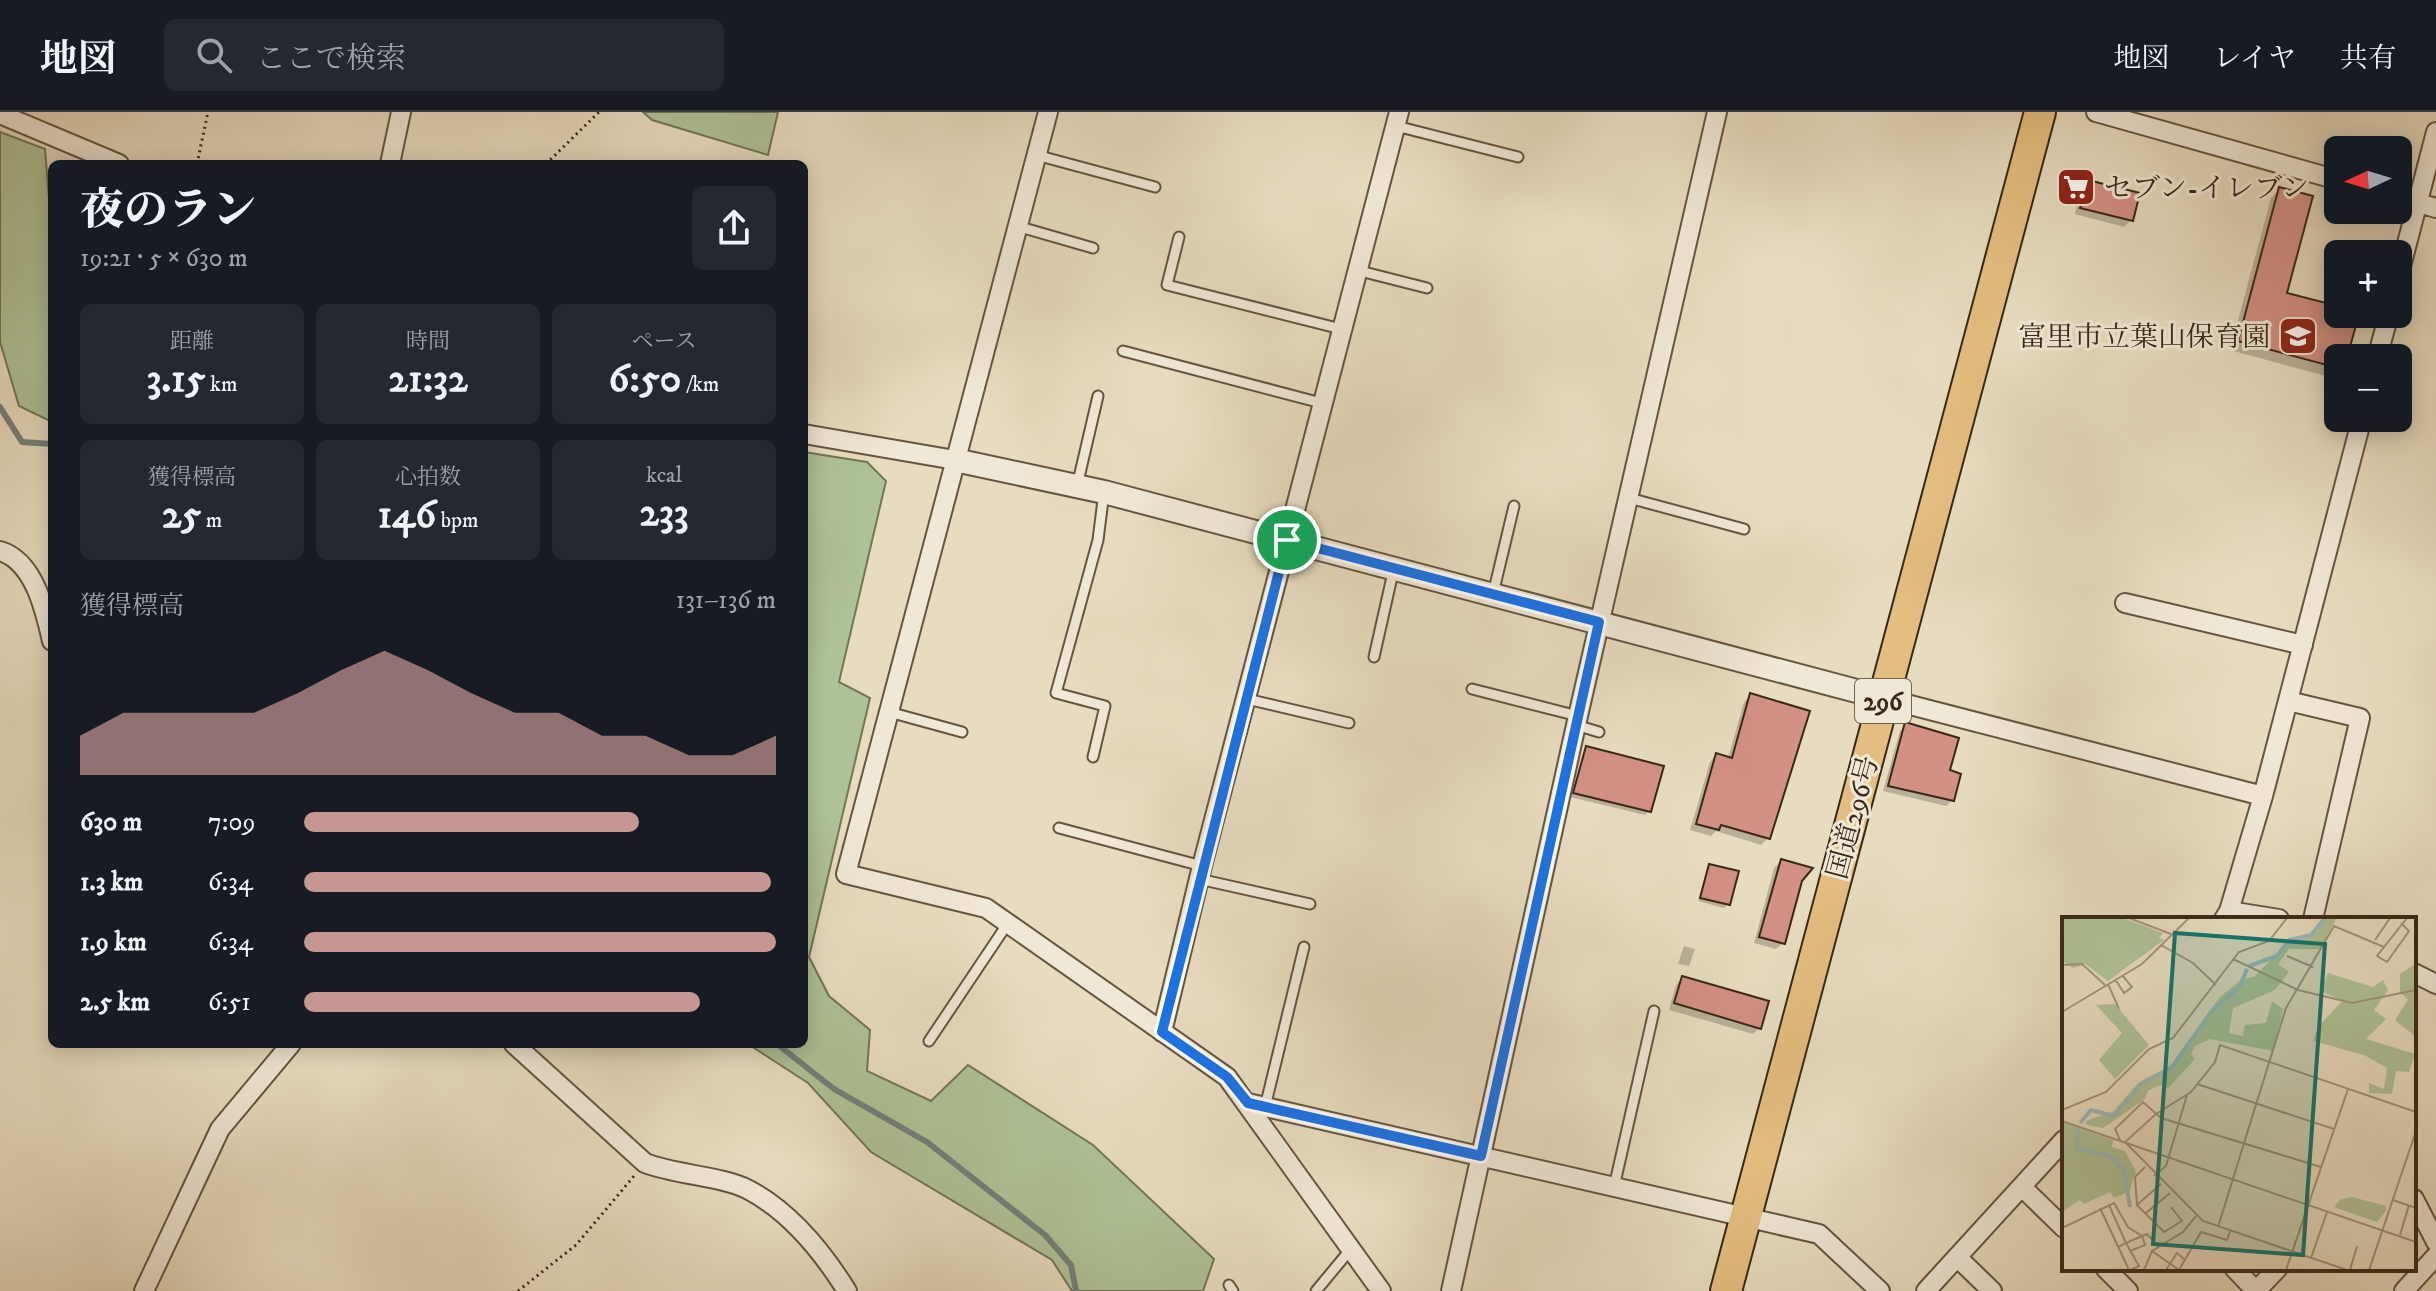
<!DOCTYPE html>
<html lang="ja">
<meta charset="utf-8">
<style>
body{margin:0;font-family:"IM FELL DW Pica","Noto Serif JP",serif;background:#242831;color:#f1f3f6;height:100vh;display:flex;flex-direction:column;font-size:30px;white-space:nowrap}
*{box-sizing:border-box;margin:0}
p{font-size:26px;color:#9ea1a6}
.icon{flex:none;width:44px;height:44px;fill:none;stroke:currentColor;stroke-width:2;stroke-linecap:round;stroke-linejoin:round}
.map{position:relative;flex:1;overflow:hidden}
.details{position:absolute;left:48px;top:48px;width:760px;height:888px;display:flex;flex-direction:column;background:#171b24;border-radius:12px;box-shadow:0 4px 20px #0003}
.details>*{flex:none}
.needle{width:52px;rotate:266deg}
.fabs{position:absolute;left:2324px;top:24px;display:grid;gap:16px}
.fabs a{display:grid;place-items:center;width:88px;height:88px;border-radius:12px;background:#171b24;box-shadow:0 4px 20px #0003;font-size:40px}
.pin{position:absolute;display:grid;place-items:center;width:68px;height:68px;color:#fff;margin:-34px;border:4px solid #fff;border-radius:50%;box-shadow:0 2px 8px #0007}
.round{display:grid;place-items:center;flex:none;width:84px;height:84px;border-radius:12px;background:#242831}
.overview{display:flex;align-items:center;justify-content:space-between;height:136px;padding:0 32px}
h1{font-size:44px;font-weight:800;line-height:60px}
.figures{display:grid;grid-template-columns:repeat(3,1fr);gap:12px;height:136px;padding:8px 32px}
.figures div{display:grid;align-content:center;border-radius:12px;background:#242831;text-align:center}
.figures b{font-size:40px;font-weight:800}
.figures small{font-size:22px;font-weight:400}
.figures p{font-size:22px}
.chart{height:224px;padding:16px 32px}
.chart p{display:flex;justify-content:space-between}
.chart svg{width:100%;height:144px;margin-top:8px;fill:#c59692;opacity:.7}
ul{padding:0 32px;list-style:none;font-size:26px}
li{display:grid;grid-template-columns:128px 96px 1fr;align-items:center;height:60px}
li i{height:20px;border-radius:10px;background:#c59692}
header{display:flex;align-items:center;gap:48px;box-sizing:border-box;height:112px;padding:0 40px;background:#171b24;border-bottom:2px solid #363941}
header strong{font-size:38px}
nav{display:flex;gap:44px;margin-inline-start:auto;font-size:28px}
.search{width:560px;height:72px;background:#242831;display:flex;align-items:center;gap:20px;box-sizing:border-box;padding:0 28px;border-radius:12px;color:#9ea1a6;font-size:30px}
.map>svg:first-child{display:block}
.green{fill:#afc297;stroke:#747557;stroke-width:2}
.shadow{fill:#0003}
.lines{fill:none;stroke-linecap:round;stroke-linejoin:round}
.stream{stroke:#747f7b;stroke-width:6}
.building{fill:#d39085;stroke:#392817;stroke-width:2}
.service-casing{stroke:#655541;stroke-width:13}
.minor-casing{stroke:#655541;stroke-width:22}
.tertiary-casing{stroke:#655541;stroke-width:26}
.trunk-casing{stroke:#392817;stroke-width:34}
.path{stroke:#392817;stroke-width:3;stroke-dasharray:2 4;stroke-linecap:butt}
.service{stroke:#f0e8d6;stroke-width:9}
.minor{stroke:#f0e8d6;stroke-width:18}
.tertiary{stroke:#f0e8d6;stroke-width:22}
.trunk{stroke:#e4be80;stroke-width:30}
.route-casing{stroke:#fff;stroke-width:16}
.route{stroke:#1a73e8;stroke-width:10}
.labels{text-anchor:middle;stroke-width:6;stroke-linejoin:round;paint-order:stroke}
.shield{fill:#f0e8d6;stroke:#706250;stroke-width:2}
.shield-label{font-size:26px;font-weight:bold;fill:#392817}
.poi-label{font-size:28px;fill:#392817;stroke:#f0e8d6;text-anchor:start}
.street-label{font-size:28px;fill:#392817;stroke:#f0e8d6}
.inset-river{fill:none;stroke:#9cb9bd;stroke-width:4}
.inset-road{fill:none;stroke:#a2947c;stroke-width:2}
.view{fill:#0f766e;fill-opacity:0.15;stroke:#0f766e;stroke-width:4}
.inset-edge{fill:none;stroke:#392817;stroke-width:4}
</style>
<header>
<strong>地図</strong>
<div class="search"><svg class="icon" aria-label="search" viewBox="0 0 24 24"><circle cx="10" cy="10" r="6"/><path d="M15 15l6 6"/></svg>ここで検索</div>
<nav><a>地図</a><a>レイヤ</a><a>共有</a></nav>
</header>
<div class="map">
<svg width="2436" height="1179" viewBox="0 0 2436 1179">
<rect width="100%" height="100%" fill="#e8dcc0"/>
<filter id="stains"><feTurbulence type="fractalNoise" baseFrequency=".0025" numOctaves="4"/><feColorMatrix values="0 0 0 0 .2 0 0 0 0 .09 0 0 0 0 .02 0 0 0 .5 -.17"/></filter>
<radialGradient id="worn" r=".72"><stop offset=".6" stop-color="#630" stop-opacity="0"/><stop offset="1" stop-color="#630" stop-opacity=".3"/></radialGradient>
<path class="green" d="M643,0H778L768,43L652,8Z
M0,20L45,37L52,125V310L19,294L0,230Z
M804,340L867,350L886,369L839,570L870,586L809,845L829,884L870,918L867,959L931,989L968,953L1093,1033L1214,1147L1203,1179H1072L1052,1148L871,1040L808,971L748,932H804Z"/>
<path class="shadow" d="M2088,70L2131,108L2124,115L2075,102L2081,76Z
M2280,77L2284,182L2338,196V202H2357L2345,246H2338V261L2333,266L2230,238L2271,86Z
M1751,583L1768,726L1761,733L1716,719L1711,724L1690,718L1710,650L1716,643L1728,646L1744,590Z
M1906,613L1947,660L1952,688L1946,694L1883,679L1900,619Z
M1587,636L1649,699L1645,703L1570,685Z
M1781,749L1801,768L1783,831L1776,837L1754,831L1774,756Z
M1710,754L1728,792L1724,796L1698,789Z
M1684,834L1695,837L1689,854L1678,852Z
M1683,866L1759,916L1753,922L1669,898L1676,873Z"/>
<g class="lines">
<path class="stream" d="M0,295L22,330L52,332
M777,932L834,977L927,1030L1045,1123L1071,1153L1076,1179"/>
</g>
<path class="building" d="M2088,68L2140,81L2133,109L2080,96Z
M2279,75L2313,84L2287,181L2338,194V202H2359L2347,246H2338V256L2238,229Z
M1750,581L1810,599L1770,727L1721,713L1719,718L1696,712L1716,641L1732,646Z
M1905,610L1959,626L1950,658L1961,662L1954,689L1888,674Z
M1586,634L1664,654L1651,700L1573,681Z
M1781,747L1813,756L1802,769L1785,832L1759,825Z
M1709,752L1739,759L1730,793L1700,786Z
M1682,864L1769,889L1761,917L1674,891Z"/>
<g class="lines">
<g class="service-casing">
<path id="service" d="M1396,14L1518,45
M1036,43L1155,75
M1017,114L1093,136
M1179,125L1167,173L1345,218
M1360,159L1427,176
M1123,239L1325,292
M1077,374L1098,284
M1629,386L1744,417
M1493,482L1514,394
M1374,545L1394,456
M1472,577L1578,604
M1247,587L1349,611
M889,600L962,620
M1576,613L1599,620
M1093,645L1105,594L1056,581L1098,428L1104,380
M1059,716L1202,754
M1199,767L1310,792
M929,929L1008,811
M1265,995L1304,835
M1614,1075L1654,899
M1229,1173L1233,1179
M1316,1179L1350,1138"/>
</g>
<g class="minor-casing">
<path id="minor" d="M1048,0L846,762L986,796L1227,965L1381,1179
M2096,0L2338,68
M0,2L119,52
M390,52L401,0
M2398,85L2436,96
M2398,166L2436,20
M2377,246L2389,202
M804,322L955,348
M0,439C34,449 45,498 52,529
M2125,491L2303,533
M1883,586L2263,684
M2288,589L2360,606L2313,807
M2229,799L2279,807
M2224,807L2229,799L2263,684L2362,306
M2414,861L2436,872
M1162,920L1202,754L1399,0
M514,932L645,1051C676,1063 721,1064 747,1077C790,1099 822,1139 847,1179
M1248,991L1819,1122L1880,1179
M2022,1075L2064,1116
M2414,1087L2436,1130
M1957,1145L1992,1179
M2106,1157L2128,1179
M2235,1157L2256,1179
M144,1179L220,1017L291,932
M1451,1179L1578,604L1717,0
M1926,1179L2064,1028
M2256,1179L2277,1157
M2404,1179L2436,1144"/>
</g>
<g class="tertiary-casing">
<path id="tertiary" d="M955,348L1104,380L1883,586"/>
</g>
<g class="trunk-casing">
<path id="trunk" d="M1726,1179L2040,0"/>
</g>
<path class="path" d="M197,52L208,0
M546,52L599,0
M518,1179L576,1133L634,1064"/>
<use href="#service" class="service"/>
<use href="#minor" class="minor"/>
<use href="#tertiary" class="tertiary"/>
<use href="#trunk" class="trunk"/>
</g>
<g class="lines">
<g class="route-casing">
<path id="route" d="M1287,428L1599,510L1481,1044L1248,991L1227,965L1162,920Z"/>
</g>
<use href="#route" class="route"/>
</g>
<defs>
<g id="supermarket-square" transform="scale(2)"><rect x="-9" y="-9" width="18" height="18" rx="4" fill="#8f2418" stroke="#f0e8d6"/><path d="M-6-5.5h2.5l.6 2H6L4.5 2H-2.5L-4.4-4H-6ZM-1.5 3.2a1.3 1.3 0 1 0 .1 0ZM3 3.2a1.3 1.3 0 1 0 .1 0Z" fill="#fff"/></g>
<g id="school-square" transform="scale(2)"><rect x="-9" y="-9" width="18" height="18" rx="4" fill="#8f2418" stroke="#f0e8d6"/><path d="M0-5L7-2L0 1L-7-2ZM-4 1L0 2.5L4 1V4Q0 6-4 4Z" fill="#fff"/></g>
</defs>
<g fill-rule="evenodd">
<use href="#supermarket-square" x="2076" y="75"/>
<use href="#school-square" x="2298" y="224"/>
</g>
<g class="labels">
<rect class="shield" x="1855" y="567" width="56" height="44" rx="6"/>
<g class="shield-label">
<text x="1883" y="598">296</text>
</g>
<g class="poi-label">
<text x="2104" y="85">セブン-イレブン</text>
<text x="2270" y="234" text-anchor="end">富里市立葉山保育園</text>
</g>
<g class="street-label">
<text transform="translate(1852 705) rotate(-75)" y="10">国道296号</text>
</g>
</g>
<g transform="translate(2062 805)">
<rect width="354" height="354" fill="#e8dcc0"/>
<path d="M0,1H61L101,16L97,21L102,23L46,64L23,47L11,51L0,44ZM264,1L274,2L258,32H227L216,47L227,55L213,73L171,91L167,116L181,119L183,108L204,106L210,84L221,92L211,134L148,122L133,129L129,137L133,142L106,171L98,168L86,174L83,182L41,211L25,208L24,204L52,194L76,166L107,151L157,81L180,62L192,60L226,26L250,19ZM354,46V120L333,103L346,83L338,75V57ZM266,56L311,70L321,63L326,73L312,93L324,102L304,122L353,137L347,155L334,154L330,177L307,176V166L322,172L325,151L302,138L251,124L256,110L280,84L259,74ZM53,87L87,128L53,162L37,143L60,116L34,88ZM0,205L51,223L50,230L63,234L74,255L67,275L52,281L48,275L22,287L18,283L0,295ZM290,280L324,289V294L315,305L272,290L279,282Z" fill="#afc297"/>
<path class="inset-river" d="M187,49L215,39L227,23L249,18L263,1M18,206L29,193L52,199L80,166L110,150L150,94L178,69L185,52M16,212L15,232L46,238L62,253L68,290"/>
<path class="inset-road" d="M67,1L109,17M313,23L328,1M99,28L131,46L154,68M322,30L315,39L325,45L347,14L339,6M225,39L251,50M171,42L236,73L290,86L354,73M0,48L20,47L43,68M53,62L62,76L70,70L60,58M46,67L57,92M0,95L80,47L127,1M135,167L272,212M0,193L44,175L87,132L111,121L177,35L207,24L225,1M0,204L354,325M58,223L53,212L81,185L99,201L259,250M83,250L73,260L75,288L102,315L120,304L109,290M92,259L104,249L125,178M331,283L354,291M76,287L99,267M47,288L64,326L56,330M38,291L67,353M84,296L108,276M156,310L224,91L272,9L322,30L345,1M0,311L52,286L66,310L80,319L64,326L77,349L68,353M338,318L347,288M68,334L83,328L80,319L85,317L96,329M90,334L117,353M249,341L265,295M82,353L90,334L121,315L134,299M104,353L115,336L123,343M117,353L139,315L165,323L168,314M224,353L286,172M285,353L141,304L63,225L94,197L129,175L153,145L158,128L354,195M288,353L295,329M307,353L354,214"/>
<path class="view" d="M113,16L263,27L241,338L91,327Z"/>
<rect width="354" height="354" class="inset-edge"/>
</g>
<rect width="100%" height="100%" filter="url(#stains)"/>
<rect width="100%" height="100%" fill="url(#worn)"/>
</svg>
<div class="fabs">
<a><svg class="needle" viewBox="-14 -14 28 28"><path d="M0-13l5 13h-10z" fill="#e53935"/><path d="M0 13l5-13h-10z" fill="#9ea1a6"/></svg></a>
<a>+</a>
<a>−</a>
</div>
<div class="pin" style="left:1287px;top:428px;background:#1e9e55"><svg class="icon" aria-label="arrive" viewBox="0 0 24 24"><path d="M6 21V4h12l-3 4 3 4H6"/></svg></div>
<section class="details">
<div class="overview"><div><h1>夜のラン</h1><p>19:21 · 5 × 630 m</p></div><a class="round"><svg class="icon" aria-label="share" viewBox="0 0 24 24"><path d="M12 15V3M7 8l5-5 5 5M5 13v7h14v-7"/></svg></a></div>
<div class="figures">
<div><p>距離</p><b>3.15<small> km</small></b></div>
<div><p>時間</p><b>21:32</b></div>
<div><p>ペース</p><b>6:50<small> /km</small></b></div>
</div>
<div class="figures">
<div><p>獲得標高</p><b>25<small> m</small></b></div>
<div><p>心拍数</p><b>146<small> bpm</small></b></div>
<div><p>kcal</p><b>233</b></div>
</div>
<div class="chart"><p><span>獲得標高</span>131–136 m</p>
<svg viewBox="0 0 160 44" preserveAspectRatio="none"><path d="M0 44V32L10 25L20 25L30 25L40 25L50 19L60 12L70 6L80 12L90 19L100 25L110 25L120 32L130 32L140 38L150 38L160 32V44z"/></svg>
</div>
<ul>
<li><b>630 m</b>7:09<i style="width:71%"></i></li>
<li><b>1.3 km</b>6:34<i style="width:99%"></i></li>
<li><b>1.9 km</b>6:34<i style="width:100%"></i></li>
<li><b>2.5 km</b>6:51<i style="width:84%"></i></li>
</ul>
</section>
</div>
